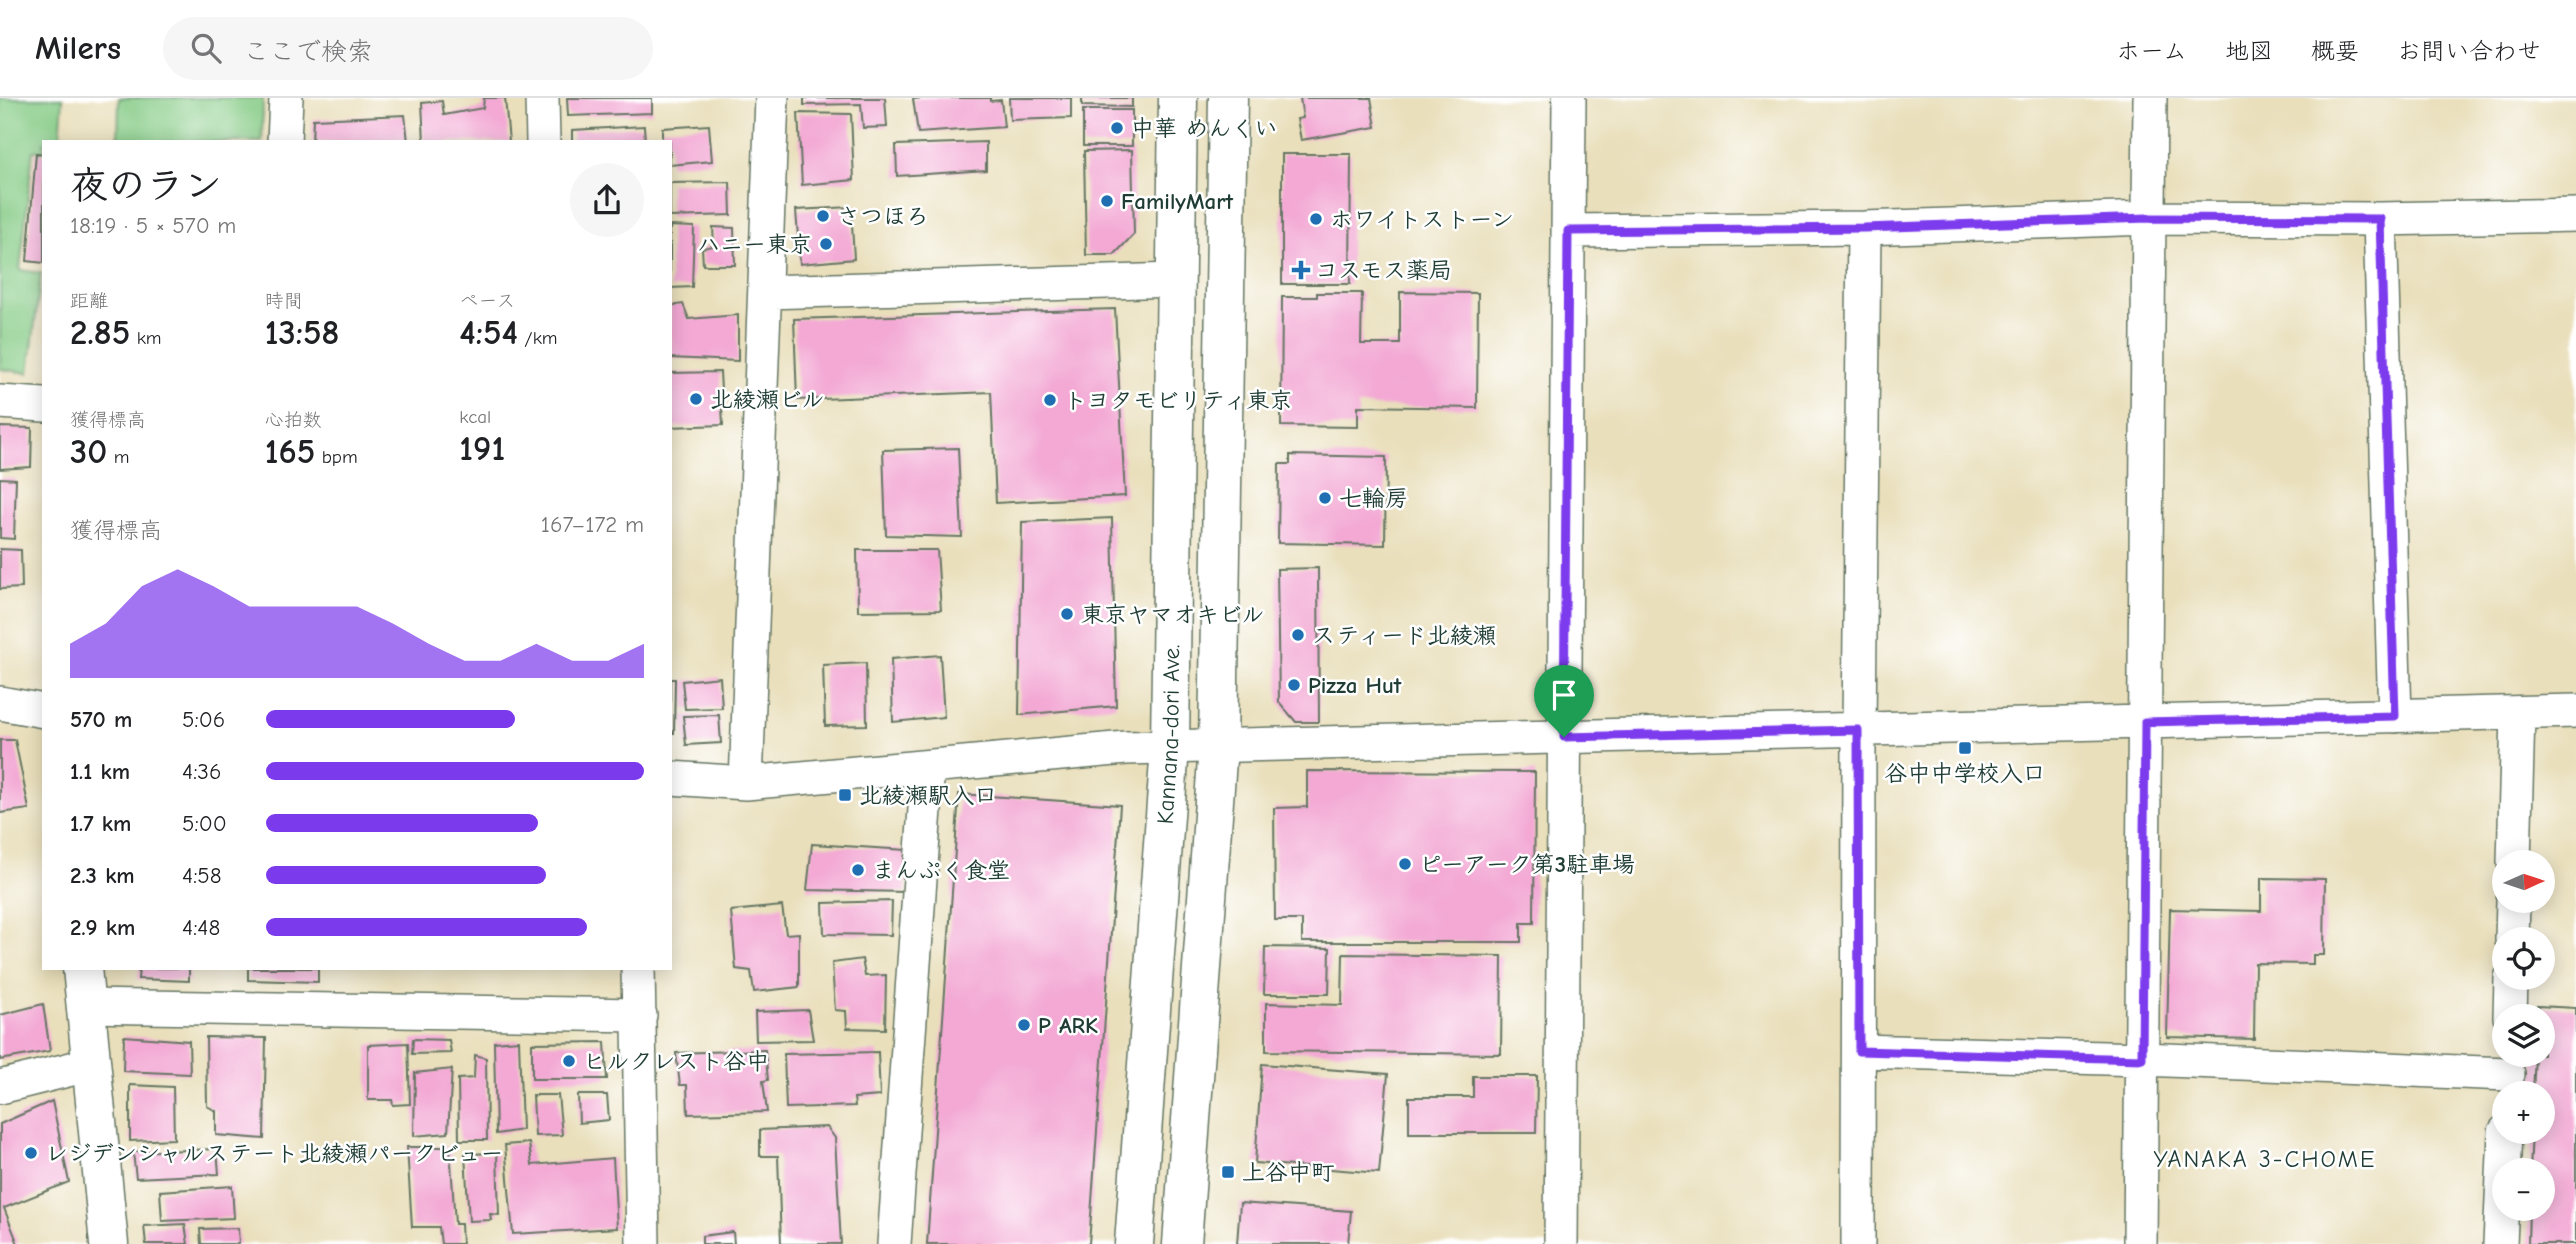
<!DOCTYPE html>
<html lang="ja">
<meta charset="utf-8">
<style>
body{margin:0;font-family:"Comic Neue","Klee One",sans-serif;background:#f6f6f6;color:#202124;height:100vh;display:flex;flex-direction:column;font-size:26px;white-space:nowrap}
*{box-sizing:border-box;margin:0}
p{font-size:23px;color:#757577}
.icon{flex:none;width:38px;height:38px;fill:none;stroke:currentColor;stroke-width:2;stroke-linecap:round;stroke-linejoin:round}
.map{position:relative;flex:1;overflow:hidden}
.drawer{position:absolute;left:42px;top:42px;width:630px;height:830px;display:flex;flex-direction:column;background:#fff;border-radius:0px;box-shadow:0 4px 18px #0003}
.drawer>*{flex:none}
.needle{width:46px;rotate:87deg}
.fabs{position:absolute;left:2492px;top:752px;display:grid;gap:14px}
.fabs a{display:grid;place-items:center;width:63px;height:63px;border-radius:50%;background:#fff;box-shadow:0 4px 18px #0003;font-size:35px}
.pin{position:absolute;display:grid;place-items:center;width:60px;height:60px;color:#fff;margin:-72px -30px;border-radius:50% 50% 50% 0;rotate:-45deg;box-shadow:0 0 7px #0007}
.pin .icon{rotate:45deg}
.round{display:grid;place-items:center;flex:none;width:74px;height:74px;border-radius:37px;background:#f6f6f6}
.head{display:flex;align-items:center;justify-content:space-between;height:119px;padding:0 28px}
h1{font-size:38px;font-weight:600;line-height:52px}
.figures{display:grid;grid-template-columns:repeat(3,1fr);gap:10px;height:119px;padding:7px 28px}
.figures div{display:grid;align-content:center}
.figures b{font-size:35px;font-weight:600}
.figures small{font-size:19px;font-weight:400}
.figures p{font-size:19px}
.chart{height:196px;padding:14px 28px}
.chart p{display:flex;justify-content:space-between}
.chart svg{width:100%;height:126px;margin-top:7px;fill:#7c3aed;opacity:.7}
ul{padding:0 28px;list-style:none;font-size:23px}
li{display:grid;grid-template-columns:112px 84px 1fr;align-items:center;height:52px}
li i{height:18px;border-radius:9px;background:#7c3aed}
header{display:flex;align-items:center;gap:42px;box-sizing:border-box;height:98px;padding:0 35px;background:#fff;border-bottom:2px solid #e0e0e0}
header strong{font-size:33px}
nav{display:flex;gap:38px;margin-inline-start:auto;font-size:24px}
.search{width:490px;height:63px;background:#f6f6f6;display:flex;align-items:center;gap:18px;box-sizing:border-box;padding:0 24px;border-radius:38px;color:#757577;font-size:26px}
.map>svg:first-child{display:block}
.green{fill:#86cb86;stroke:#52845d;stroke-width:2}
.building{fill:#f3a9d4}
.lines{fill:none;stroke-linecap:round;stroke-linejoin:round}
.minor-casing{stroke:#667663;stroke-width:36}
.tertiary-casing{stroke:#667663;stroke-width:41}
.primary-casing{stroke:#667663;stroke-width:41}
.minor{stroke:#fff;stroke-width:33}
.tertiary{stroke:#fff;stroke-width:38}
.primary{stroke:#fff;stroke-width:38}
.route-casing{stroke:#fff;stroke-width:14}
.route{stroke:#7c3aed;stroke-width:9}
.poi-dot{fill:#1f6fb2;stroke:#fff;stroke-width:2.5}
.labels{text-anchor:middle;stroke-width:5;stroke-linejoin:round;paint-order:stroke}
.poi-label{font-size:23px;font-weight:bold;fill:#1f3d34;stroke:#fff;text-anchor:start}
.street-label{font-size:23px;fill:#1f3d34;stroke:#fff}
.neighbourhood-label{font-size:24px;letter-spacing:2px;fill:#1f3d34;stroke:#fff}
</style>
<header>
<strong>Milers</strong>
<div class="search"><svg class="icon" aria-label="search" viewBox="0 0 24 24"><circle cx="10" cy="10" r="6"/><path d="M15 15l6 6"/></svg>ここで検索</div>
<nav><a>ホーム</a><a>地図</a><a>概要</a><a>お問い合わせ</a></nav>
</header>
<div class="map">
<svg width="2576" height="1146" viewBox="0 0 2576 1146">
<rect width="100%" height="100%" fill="#fff"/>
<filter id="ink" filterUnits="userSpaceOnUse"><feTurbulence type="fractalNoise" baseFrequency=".0143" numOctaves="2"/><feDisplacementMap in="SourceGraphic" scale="14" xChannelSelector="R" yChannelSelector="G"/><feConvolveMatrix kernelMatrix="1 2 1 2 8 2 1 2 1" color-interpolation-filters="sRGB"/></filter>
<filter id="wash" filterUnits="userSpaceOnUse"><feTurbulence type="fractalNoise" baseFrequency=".00686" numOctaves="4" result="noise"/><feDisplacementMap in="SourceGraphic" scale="28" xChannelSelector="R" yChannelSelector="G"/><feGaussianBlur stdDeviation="1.57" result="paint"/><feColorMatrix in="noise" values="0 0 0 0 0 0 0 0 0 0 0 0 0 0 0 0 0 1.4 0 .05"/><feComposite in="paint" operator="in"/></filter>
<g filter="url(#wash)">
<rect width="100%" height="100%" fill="#e9dfbb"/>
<path class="green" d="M0,0H63L60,44H44V53H33L20,172L41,175L29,275L0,271Z
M119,0H263L262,44H118Z"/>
<g id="blocks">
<path class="building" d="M484,0H505L509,44H424L422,5L442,3L444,17L483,10Z
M567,0H652V15L568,18Z
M804,0H885L887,29L863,30L861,6L804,7Z
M923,0H990V3L1001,2L1004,29L918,35L913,1Z
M1009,0H1071V20L1010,22Z
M1082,0H1132V9L1082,8Z
M1300,0H1371L1376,29L1301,42L1297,21L1303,20Z
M1083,12H1132V48H1083Z
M798,15L851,16L854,82L802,87Z
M405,17L408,44H312L313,21Z
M709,27L712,63L670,67V44H662V30Z
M644,28L645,44H572V32Z
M986,44V72L897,78L896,47Z
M1132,52L1134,136L1114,157H1086L1084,53Z
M36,55L44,56V165L27,163Z
M1282,56H1351L1350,186H1282Z
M730,84L731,117L670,119V85Z
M851,109L854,161L800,166L796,112Z
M670,128L694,129L692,189L670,190Z
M713,129L734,130L735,167H703L702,150L714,148Z
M1400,194L1478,195L1477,310L1358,308V329L1281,328L1282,199H1317V195H1362L1361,246H1400Z
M683,206L689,221L738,217V263L670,260V208Z
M1115,211L1125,398L996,405L991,294L797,302L794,221Z
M720,274L723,327L670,329V275Z
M0,329L32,330L31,369L0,371Z
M958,350L962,439L886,437L883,352Z
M1290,357L1386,359L1385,447L1278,445L1279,366H1290Z
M0,380L16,381L14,441L0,440Z
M1112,420L1116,608L1019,617L1022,424Z
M0,451L21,452L22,490L0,491Z
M857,452H937L941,512L858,513Z
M1318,470L1319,624H1296L1279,604L1277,471Z
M940,557L944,619L893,624L891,561Z
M866,565L867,627L825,628L823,567Z
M720,579L722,610L685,611L682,583Z
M670,581H675L674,635H670Z
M719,617L721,645L686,647L683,618Z
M0,642H15L29,711L0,715Z
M1307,673L1535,674L1534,825H1521V844H1302V822H1275L1274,710L1307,709Z
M959,696L1120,707L1089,1146H927Z
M812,746L907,752L906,794L807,792Z
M2261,780L2325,781L2324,857H2313V866L2255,865L2254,941L2167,939L2170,811L2261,813Z
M892,803L891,837L824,836L823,805Z
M782,808L786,836L799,835V889L754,894L751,873L736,871L731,813Z
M1265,849L1330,850L1329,896H1264Z
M1343,856L1502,858L1501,956L1266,953V905L1342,907Z
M862,861L865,878L886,877L885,931L847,930L846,913L835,912L832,865Z
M139,870H189V883L138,881Z
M248,870H318V884L248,882Z
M43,906L50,953L0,962V917Z
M2537,908L2576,910V1146H2528L2529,1111H2543V1073H2530L2532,1034H2543V996H2533L2535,957H2543V919H2536Z
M808,912L813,942L756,943L755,914Z
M124,938L189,943L190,976L123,973Z
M206,939L266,940L264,1041L216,1037V1013L207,1008Z
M413,941L449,942L451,955L412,956Z
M519,942L522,1032L496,1036L494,944Z
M605,944L607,981H532V945Z
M408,945L410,1006L393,1007L392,1002H368V947Z
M765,952L768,982L763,983L767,1014L688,1016L687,987H680L676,955Z
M878,954L880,998L854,1000L855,1008L786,1010L784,956Z
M475,957L486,960L487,1042H459L458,981L474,980Z
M1262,966L1388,976L1379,1075L1255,1065Z
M452,971L448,1035L414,1038L415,975Z
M1473,978H1537L1536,1035H1409V999H1473Z
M130,987L173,989L174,1041L130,1043Z
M533,997H558L562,1037L535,1038Z
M578,997H607L609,1022L579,1025Z
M52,1003L69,1084L4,1110L18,1146H0V1026Z
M827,1029L835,1040L841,1146H781L778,1058H760V1032Z
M529,1045L532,1067L613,1060L617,1130L513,1136L505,1047Z
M407,1049H450L455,1126H461L462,1146H441L439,1129H412Z
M217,1051L219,1076L136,1080L133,1054Z
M497,1055L499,1117L490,1116L491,1122L469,1123L465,1056Z
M232,1088L234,1120L162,1123L160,1093Z
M1240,1105L1351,1113L1348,1146H1237Z
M185,1126L188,1146H146L144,1128Z
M238,1130L239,1146H201L200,1131Z
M733,1134L734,1146H702V1138Z"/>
</g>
</g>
<g filter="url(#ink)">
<use href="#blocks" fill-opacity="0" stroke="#667663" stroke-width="2"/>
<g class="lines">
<g class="minor-casing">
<path id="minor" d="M542,0L543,44
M284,44L286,0
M2380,121L2395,618
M1568,133L1864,130L2148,120L2380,121L2576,117
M765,194L1176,182
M0,304L44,307
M0,605L44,613
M670,680L746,685L1126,650L2576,613
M746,685L772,0
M2514,765L2518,615
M2512,842L2513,803
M638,870L643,1146
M86,908L640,917
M2510,919L2511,880
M1859,953L2142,961L2508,976
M0,989L91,966
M894,1146L928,669
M1561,1146L1569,0
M1858,1146L1859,632L1864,130
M2140,1146L2150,0
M2500,1146L2505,1034"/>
</g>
<g class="tertiary-casing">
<path id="tertiary" d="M82,870L109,1146"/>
</g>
<g class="primary-casing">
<g id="primary">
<path id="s1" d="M1134,1146L1170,649L1178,0"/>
<path d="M1182,1146L1218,648L1228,0"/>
</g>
</g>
<use href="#minor" class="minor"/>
<use href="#tertiary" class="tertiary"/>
<use href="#primary" class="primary"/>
</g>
</g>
<g class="lines" filter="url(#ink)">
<g class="route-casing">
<path id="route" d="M2148,120L2380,121L2395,618L2145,624L2142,961L1859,953L1858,632L1564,639L1568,133L1864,130Z"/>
</g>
<use href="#route" class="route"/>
</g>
<g class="poi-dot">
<circle cx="1117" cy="30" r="7"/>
<circle cx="1107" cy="103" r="7"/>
<circle cx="823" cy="118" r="7"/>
<circle cx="1316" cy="121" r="7"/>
<circle cx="826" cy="146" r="7"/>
<path d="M1297.5 161.5h7v7h7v7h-7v7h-7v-7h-7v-7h7z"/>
<circle cx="696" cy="301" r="7"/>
<circle cx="1050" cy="302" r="7"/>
<circle cx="1325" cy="400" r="7"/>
<circle cx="1067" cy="516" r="7"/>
<circle cx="1298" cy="537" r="7"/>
<circle cx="1294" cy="587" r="7"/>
<rect x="1958" y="643" width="14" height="14" rx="3.5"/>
<rect x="838" y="690" width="14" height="14" rx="3.5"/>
<circle cx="1405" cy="766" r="7"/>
<circle cx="858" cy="772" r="7"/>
<circle cx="1024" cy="927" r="7"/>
<circle cx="569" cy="963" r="7"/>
<circle cx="31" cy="1055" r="7"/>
<rect x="1221" y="1067" width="14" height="14" rx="3.5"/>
</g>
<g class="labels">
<g class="poi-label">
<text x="1131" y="38">中華 めんくい</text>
<text x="1121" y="111">FamilyMart</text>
<text x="837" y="126">さつほろ</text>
<text x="1330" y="129">ホワイトストーン</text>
<text x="812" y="154" text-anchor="end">ハニー東京</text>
<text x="1315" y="180">コスモス薬局</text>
<text x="710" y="309">北綾瀬ビル</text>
<text x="1064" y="310">トヨタモビリティ東京</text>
<text x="1339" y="408">七輪房</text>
<text x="1081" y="524">東京ヤマオキビル</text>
<text x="1312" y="545">スティード北綾瀬</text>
<text x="1308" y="595">Pizza Hut</text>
<text x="1965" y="683" text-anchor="middle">谷中中学校入口</text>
<text x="859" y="705">北綾瀬駅入口</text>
<text x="1419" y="774">ピーアーク第3駐車場</text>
<text x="872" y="780">まんぷく食堂</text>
<text x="1038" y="935">P ARK</text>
<text x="583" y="971">ヒルクレスト谷中</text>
<text x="45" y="1063">レジデンシャルステート北綾瀬パークビュー</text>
<text x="1242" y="1082">上谷中町</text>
</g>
<g class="street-label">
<text dy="8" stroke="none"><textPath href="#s1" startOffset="511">Kannana-dori Ave.</textPath></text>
</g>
<g class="neighbourhood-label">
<text x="2265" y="1069">YANAKA 3-CHOME</text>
</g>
</g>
</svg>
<div class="fabs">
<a><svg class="needle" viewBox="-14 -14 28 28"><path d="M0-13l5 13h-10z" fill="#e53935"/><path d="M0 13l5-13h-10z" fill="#757577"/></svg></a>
<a><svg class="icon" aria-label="locate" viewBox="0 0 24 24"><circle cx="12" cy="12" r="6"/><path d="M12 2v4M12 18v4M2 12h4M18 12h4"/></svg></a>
<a><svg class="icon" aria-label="layers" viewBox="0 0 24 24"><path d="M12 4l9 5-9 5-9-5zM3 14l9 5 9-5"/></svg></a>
<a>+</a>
<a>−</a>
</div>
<div class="pin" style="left:1564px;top:639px;background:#1e9e55"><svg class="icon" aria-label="arrive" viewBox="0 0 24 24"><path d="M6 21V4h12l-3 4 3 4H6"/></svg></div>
<section class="drawer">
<div class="head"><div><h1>夜のラン</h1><p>18:19 · 5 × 570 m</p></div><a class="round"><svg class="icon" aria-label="share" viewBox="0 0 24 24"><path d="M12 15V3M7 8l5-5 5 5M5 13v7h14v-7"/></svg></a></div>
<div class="figures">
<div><p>距離</p><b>2.85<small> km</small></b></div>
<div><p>時間</p><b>13:58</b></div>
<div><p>ペース</p><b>4:54<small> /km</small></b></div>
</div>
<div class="figures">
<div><p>獲得標高</p><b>30<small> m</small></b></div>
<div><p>心拍数</p><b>165<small> bpm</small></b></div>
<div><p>kcal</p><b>191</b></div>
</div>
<div class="chart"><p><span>獲得標高</span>167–172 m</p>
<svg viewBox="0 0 160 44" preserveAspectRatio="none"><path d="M0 44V32L10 25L20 12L30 6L40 12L50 19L60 19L70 19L80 19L90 25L100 32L110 38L120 38L130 32L140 38L150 38L160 32V44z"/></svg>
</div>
<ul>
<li><b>570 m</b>5:06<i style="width:66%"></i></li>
<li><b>1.1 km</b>4:36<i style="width:100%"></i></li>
<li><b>1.7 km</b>5:00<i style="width:72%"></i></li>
<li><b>2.3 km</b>4:58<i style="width:74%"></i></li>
<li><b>2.9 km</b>4:48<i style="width:85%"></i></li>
</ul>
</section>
</div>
